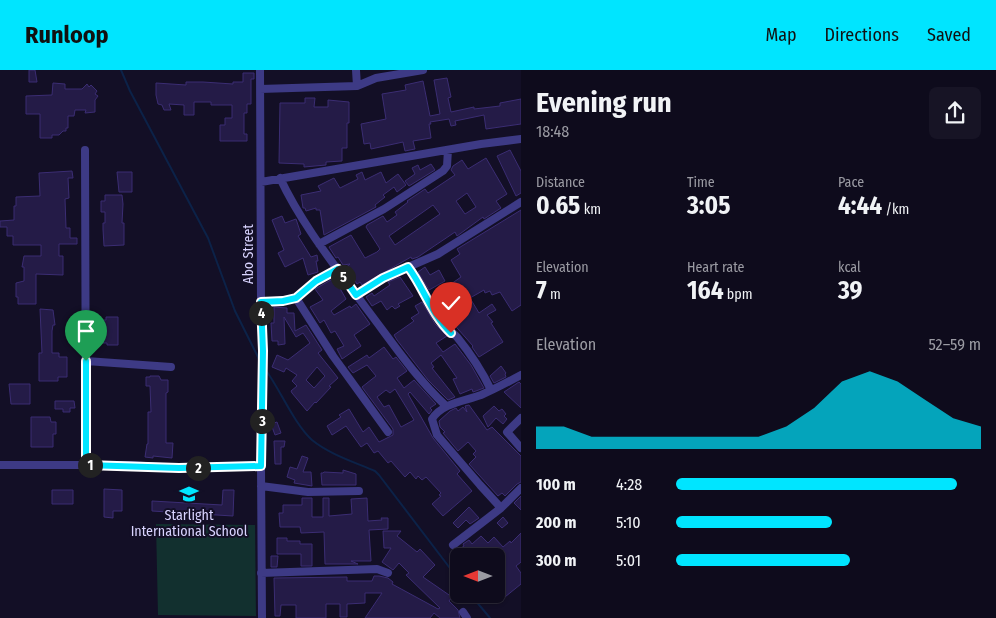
<!DOCTYPE html>
<meta charset="utf-8">
<style>
body{margin:0;font-family:"Fira Sans Condensed",sans-serif;background:#171425;color:#f1f3f6;height:100vh;display:flex;flex-direction:column;font-size:19px;white-space:nowrap}
*{box-sizing:border-box;margin:0}
p{font-size:16px;color:#9b9ba3}
.icon{flex:none;width:28px;height:28px;fill:none;stroke:currentColor;stroke-width:2;stroke-linecap:round;stroke-linejoin:round}
.map{position:relative;flex:1;overflow:hidden}
.drawer{display:flex;flex-direction:column;background:#0e0b1c;width:475px}
.drawer>*{flex:none}
.needle{width:32px;rotate:270deg}
.tools{position:absolute;left:450px;top:478px;display:grid;gap:10px}
.tools a{display:grid;place-items:center;width:55px;height:55px;border-radius:8px;background:#0e0b1c;box-shadow:0 1px 4px #0004,0 0 0 1px #2e2b3b;font-size:25px}
.pin{position:absolute;display:grid;place-items:center;width:42px;height:42px;color:#fff;margin:-51px -21px;border-radius:50% 50% 50% 0;rotate:-45deg;box-shadow:0 0 5px #0007}
.pin .icon{rotate:45deg}
.km{position:absolute;width:25px;height:25px;margin:-12px;border-radius:50%;background:#222;color:#fff;font-size:14px;line-height:25px;text-align:center}
.round{display:grid;place-items:center;flex:none;width:52px;height:52px;border-radius:8px;background:#171425}
.overview{display:flex;align-items:center;justify-content:space-between;height:85px;padding:0 15px}
h1{font-size:28px;font-weight:700;line-height:38px}
.metrics{display:grid;grid-template-columns:repeat(3,1fr);gap:8px;height:85px;padding:5px 15px}
.metrics div{display:grid;align-content:center}
.metrics b{font-size:25px;font-weight:700}
.metrics small{font-size:14px;font-weight:400}
.metrics p{font-size:14px}
.chart{height:140px;padding:10px 15px}
.chart p{display:flex;justify-content:space-between}
.chart svg{width:100%;height:90px;margin-top:5px;fill:#00e5ff;opacity:.7}
ul{padding:0 15px;list-style:none;font-size:16px}
li{display:grid;grid-template-columns:80px 60px 1fr;align-items:center;height:38px}
li i{height:12px;border-radius:6px;background:#00e5ff}
header{display:flex;align-items:center;gap:30px;box-sizing:border-box;height:70px;padding:0 25px;background:#00e5ff;color:#111}
header strong{font-size:24px}
nav{display:flex;gap:28px;margin-inline-start:auto;font-size:18px}
main{display:flex;flex:1;min-height:0}
.map>svg:first-child{display:block}
.green{fill:#12302f}
.lines{fill:none;stroke-linecap:round;stroke-linejoin:round}
.stream{stroke:#0c2248;stroke-width:2}
.building{fill:#241b47;stroke:#3b2d73;fill-rule:evenodd}
.minor{stroke:#3d3a85;stroke-width:8}
.route-casing{stroke:#fff;stroke-width:10}
.route{stroke:#00e5ff;stroke-width:6}
.labels{text-anchor:middle;stroke-width:4;stroke-linejoin:round;paint-order:stroke}
.street-label{font-size:14px;fill:#d9d4ff;stroke:#130f26}
.poi-label{font-size:14px;fill:#d9d4ff;stroke:#130f26}
</style>
<header>
<strong>Runloop</strong>
<nav><a>Map</a><a>Directions</a><a>Saved</a></nav>
</header>
<main>
<div class="map">
<svg width="521" height="548" viewBox="0 0 521 548">
<rect width="100%" height="100%" fill="#130f26"/>
<path class="green" d="M156,454L255,455L256,546L158,545Z"/>
<g class="lines">
<path class="stream" d="M121,0L130,21L208,168L235,241L260,291
M265,299C280,319 294,354 312,370C329,384 354,392 375,401L379,405L459,510
M470,524L490,548"/>
</g>
<path class="building" d="M29,0H35L37,12H29Z
M243,3H254V9H251V34H247V43H244V64H247V71H220V55H225V48H232V35H211V32H194V45H184V35L169,34L171,40H164L162,35L158,34L156,25V13L186,15V12H203L233,14V12H243Z
M447,8L451,27L448,28L451,42L474,37V39L500,36V33L521,29V54L486,59L484,45L455,51L456,55L451,56L449,49L430,52L431,54H429L431,68L413,71L415,79L405,81L403,72L371,79L370,73L364,74L361,54L386,49L382,24L406,20L405,15L423,11L430,46L440,44L434,10Z
M53,13L65,14V19H82L87,14L89,17L91,15L97,21L95,24L98,26L95,30V42L85,43L86,40H75L74,46H68V58H66V61H63L59,65H52V68H40V44H26V26L52,25Z
M305,28H315L314,37H328V30L349,32V53H347V78H342V91L326,92V95L304,97V94L279,93L280,33H305Z
M510,80L521,101V123L516,126L497,86Z
M486,88L507,124L496,131L501,138L484,149L483,147L457,166L455,162L418,187L412,189L411,187L362,215L360,212L357,214L353,208L352,209L344,199L350,194L343,195L338,187L336,188L329,177L351,165L365,188L377,182L380,179L366,157L367,155L383,146L387,152L397,145L395,142L408,132L407,131L425,119L428,123L455,105L451,100L453,96L462,90L468,99ZM467,123L476,137L465,144L456,131ZM433,135L440,144L395,175L389,166Z
M431,94L435,100L409,116L405,111L415,104L412,98L418,95L420,100Z
M72,101L73,108H68L69,128L65,129L66,158H70V168H77V174H59V186H63V205L36,204V234H18V227H16V213L24,211V197H22L24,186H41V175H13V166H7V157H0V151L14,150V136H16V127L40,126L39,103Z
M117,102H132V122H119Z
M362,102L365,110L381,102L386,113L398,104L406,115L397,122L394,117L383,125L385,127L375,135L376,137L324,165L320,140H316V138L306,141L305,138H303L301,125L321,121L318,116L334,108L340,118L358,109L356,105Z
M105,125H122L123,134L122,153H124V175L104,176L103,159V153H105V142H101V131H105Z
M521,140V235L512,241L500,222L492,225L490,221L485,223L484,220L470,228L479,243L492,234L496,240L487,245L493,252L491,253L503,272L479,287L472,277L473,276L443,242L442,243L436,235L458,225L451,214L461,207L451,190L460,184L457,179Z
M282,146L285,153L296,149L301,164L298,166L311,187L317,185L318,191H316L318,202L308,205L303,188L285,197L278,183L284,180L272,150Z
M425,197L430,205L439,200L445,211L429,220L418,202Z
M336,207L341,214L338,215L346,229L331,241L334,245L350,236L351,238L356,234L370,254L354,265L361,276L342,289L337,279L344,276L335,261L331,263L324,250L320,253L310,237L323,230L315,219Z
M400,207L413,226L398,234L400,236L395,239L392,236L387,240L381,231L372,236L366,227L372,223L374,226L390,215L388,212Z
M422,232L435,254L447,266L436,273L443,282L455,274L471,295L484,318L473,322L472,319L460,324L453,309L457,308L441,285L431,293L434,297L432,298L455,327L448,330L428,310L397,270L394,265L414,251L411,248L419,243L415,236Z
M274,237L287,238V243H294L295,261L306,255L322,280L318,283L338,308L329,316L331,317L316,333L315,332L307,341L292,323L291,321L297,316L292,311L297,305L286,298L284,302L272,297L277,285L288,290L310,273L303,263L296,267L284,247L285,274L278,275V271H272L271,253H274ZM317,297L325,306L314,318L306,310Z
M40,239L53,240L55,255H53L52,261V283H59V287H67V307H58V311H39V283H42Z
M106,247H118V275H107V273H103V269H101L103,250H106Z
M384,277L393,289L396,287L407,301L397,308L404,318L414,310L436,334L430,338L432,340L429,344L410,322L408,324L433,368L460,401L457,404L472,421L443,446L432,434L441,426L439,425L441,423L426,407L422,410L418,406L416,409L410,402L405,407L391,391L388,393L378,381L374,383L367,373L361,377L346,356L332,365L327,356L341,347L339,345L349,339L363,362L369,357L379,372L393,365V359L362,317L376,306L367,295L353,303L348,297L367,285L369,288ZM395,319L414,350L401,357L389,335L384,337L377,327L386,320L390,323Z
M501,296L506,303L505,304L506,307L494,313L490,306Z
M150,306H159L161,310H168V322L166,323V373H173L172,388L153,386V388L145,387L147,374H148V342H151L150,316H146V307H150Z
M519,312L521,314V338L504,322Z
M9,314H30V334H11Z
M55,331H74L75,338H70V342H63V339H55Z
M469,335L487,360L492,357L521,386V412L517,414L505,426L502,423L498,426L469,394L476,387L473,384L476,381L468,372L458,381L443,363L445,362L440,357L439,351L450,341L456,338L458,341L463,337L467,342L465,336Z
M494,336L499,341L502,339L506,344L504,346L507,349L503,354L496,348L488,357L483,346Z
M31,347H50L51,352H56V364H53V377H31Z
M277,352L281,363L275,365L271,354Z
M274,371H285L284,377H281V394H275Z
M302,386L308,388L303,402H311L312,416L294,413L295,410L287,407L290,397L297,399Z
M343,400L356,404V415H322L321,403H323L324,402L343,403Z
M104,419L122,420V441H113V448L104,447Z
M52,420H73V434H52Z
M223,420H234L233,446L152,441V431L222,435Z
M521,426V440L514,433Z
M302,428H312V447H323V428H329V446L352,444L351,429L367,428L368,451L382,450L381,448H388V459L369,460L371,491H351L358,494H325L324,462L301,463L300,457H280L279,443H283V435H302Z
M469,437L479,448L470,454L466,450L458,458L453,453Z
M503,447L508,453L502,458L497,453Z
M383,461H401L397,466L417,482L420,479L435,495L423,507L452,527L449,531L458,540L460,548H440L434,543L430,548H365L382,523H365V533L347,534V547H340V534H326V548H296V535H281L280,546H275L274,508L347,507V511H372L374,506H379L388,508L393,512L392,514L438,539L440,538L406,505L409,503L399,493L393,500L382,492L391,478H384Z
M521,463V492L516,496L521,503V514L500,531L496,527V514L499,512L496,508V486H461L457,481L464,476L463,474L469,470L472,474L481,466L488,473L494,467L503,477L510,471L511,473Z
M277,468H287V471H300V474H312V496H301V484H277Z
M271,486H278L277,497H271Z"/>
<g class="lines">
<path class="minor" d="M260,0L261,232L263,281L261,396L262,548
M356,0L357,16
M260,19L357,16L376,8L423,0
M85,80L86,395
M280,108C302,155 336,197 366,238C392,272 415,307 446,336
M261,112L481,74L521,69
M319,174L384,139L443,101L447,96L448,80
M408,197C421,214 428,234 440,251C445,257 452,262 457,267C470,283 482,301 491,320
M356,225L383,208L438,184L521,132
M296,228L333,286L388,362
M261,232L283,231L296,228L316,211L338,199
M86,291L171,297
M521,348L507,362L521,378
M0,395H129L179,398L261,396
M261,416L308,422L359,421
M501,438L480,415L437,365L432,349C442,333 465,331 481,325C495,319 508,312 521,305
M453,475L501,438L521,418
M261,503L377,499L388,503
M463,542L467,548"/>
</g>
<g class="lines">
<g class="route-casing">
<path id="route" d="M86,291V395L179,398L261,396L263,281L261,232L283,231L296,228L316,211L338,199L356,225L383,208L408,197C424,218 431,244 451,263"/>
</g>
<use href="#route" class="route"/>
</g>
<defs>
<g id="school-bare" transform="scale(1.5)"><path d="M0-5L7-2L0 1L-7-2ZM-4 1L0 2.5L4 1V4Q0 6-4 4Z" fill="#00e5ff" stroke="#130f26" stroke-width="2.5" paint-order="stroke"/></g>
</defs>
<g fill-rule="evenodd">
<use href="#school-bare" x="189" y="424"/>
</g>
<g class="labels">
<g class="street-label">
<text transform="translate(248 184) rotate(-90)" y="5">Abo Street</text>
</g>
<g class="poi-label">
<text x="189" y="450">Starlight<tspan x="189" dy="16">International School</tspan></text>
</g>
</g>
</svg>
<div class="tools">
<a><svg class="needle" viewBox="-14 -14 28 28"><path d="M0-13l5 13h-10z" fill="#e53935"/><path d="M0 13l5-13h-10z" fill="#9b9ba3"/></svg></a>
</div>
<div class="pin" style="left:86px;top:291px;background:#1e9e55"><svg class="icon" aria-label="arrive" viewBox="0 0 24 24"><path d="M6 21V4h12l-3 4 3 4H6"/></svg></div>
<div class="pin" style="left:451px;top:263px;background:#d93025"><svg class="icon" aria-label="check" viewBox="0 0 24 24"><path d="M5 12l5 5 9-10"/></svg></div>
<b class="km" style="left:90px;top:395px">1</b>
<b class="km" style="left:198px;top:398px">2</b>
<b class="km" style="left:262px;top:351px">3</b>
<b class="km" style="left:261px;top:243px">4</b>
<b class="km" style="left:343px;top:207px">5</b>
</div>
<section class="drawer">
<div class="overview"><div><h1>Evening run</h1><p>18:48</p></div><a class="round"><svg class="icon" aria-label="share" viewBox="0 0 24 24"><path d="M12 15V3M7 8l5-5 5 5M5 13v7h14v-7"/></svg></a></div>
<div class="metrics">
<div><p>Distance</p><b>0.65<small> km</small></b></div>
<div><p>Time</p><b>3:05</b></div>
<div><p>Pace</p><b>4:44<small> /km</small></b></div>
</div>
<div class="metrics">
<div><p>Elevation</p><b>7<small> m</small></b></div>
<div><p>Heart rate</p><b>164<small> bpm</small></b></div>
<div><p>kcal</p><b>39</b></div>
</div>
<div class="chart"><p><span>Elevation</span>52–59 m</p>
<svg viewBox="0 0 160 44" preserveAspectRatio="none"><path d="M0 44V33L10 33L20 38L30 38L40 38L50 38L60 38L70 38L80 38L90 33L100 24L110 11L120 6L130 11L140 20L150 29L160 33V44z"/></svg>
</div>
<ul>
<li><b>100 m</b>4:28<i style="width:92%"></i></li>
<li><b>200 m</b>5:10<i style="width:51%"></i></li>
<li><b>300 m</b>5:01<i style="width:57%"></i></li>
</ul>
</section>
</main>
